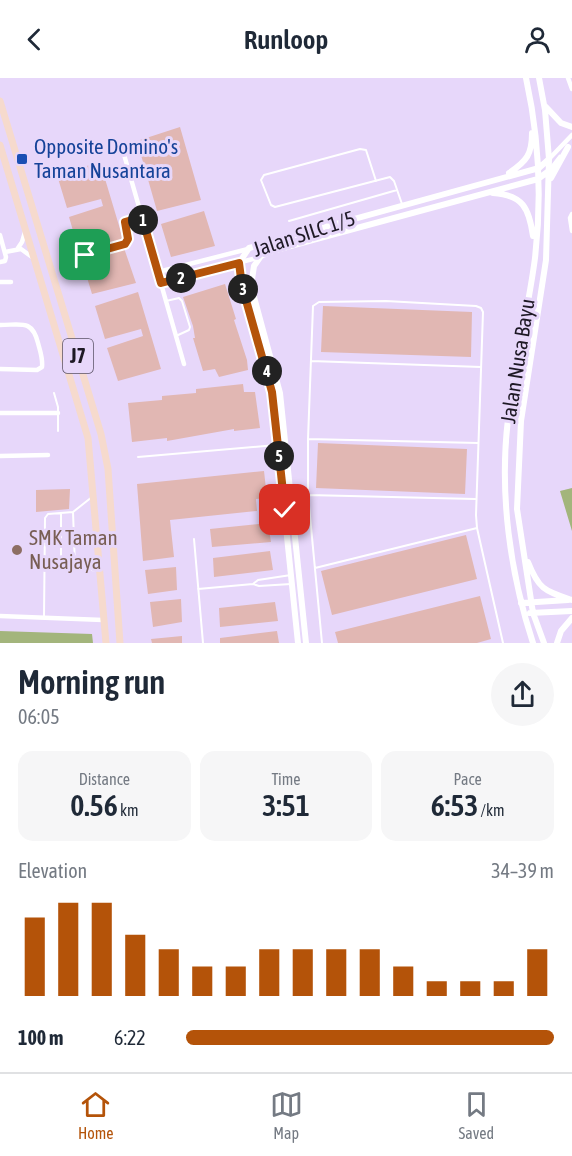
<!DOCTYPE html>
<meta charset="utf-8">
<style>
body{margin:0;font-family:"Asap Condensed",sans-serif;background:#f6f6f7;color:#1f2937;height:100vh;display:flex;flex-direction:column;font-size:22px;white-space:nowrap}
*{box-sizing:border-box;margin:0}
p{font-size:20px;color:#747a83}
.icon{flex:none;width:33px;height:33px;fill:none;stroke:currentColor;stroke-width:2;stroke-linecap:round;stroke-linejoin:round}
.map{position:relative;height:565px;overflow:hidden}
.sheet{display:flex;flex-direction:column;background:#fff;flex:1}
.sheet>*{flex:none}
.pin{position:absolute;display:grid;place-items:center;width:51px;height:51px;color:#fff;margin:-26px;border-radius:12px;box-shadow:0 3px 9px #0006}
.km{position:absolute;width:30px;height:30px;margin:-15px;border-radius:50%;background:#222;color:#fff;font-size:16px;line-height:30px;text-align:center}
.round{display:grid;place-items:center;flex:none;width:63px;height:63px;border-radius:32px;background:#f6f6f7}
.summary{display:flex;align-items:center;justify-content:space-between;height:102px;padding:0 18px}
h1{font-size:33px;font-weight:600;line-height:45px}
.stats{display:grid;grid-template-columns:repeat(3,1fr);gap:9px;height:102px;padding:6px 18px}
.stats div{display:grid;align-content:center;border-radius:15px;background:#f6f6f7;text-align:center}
.stats b{font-size:30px;font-weight:600}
.stats small{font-size:16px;font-weight:400}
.stats p{font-size:16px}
.chart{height:168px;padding:12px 18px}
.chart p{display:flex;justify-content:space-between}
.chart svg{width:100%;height:108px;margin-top:6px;stroke:#b45309;stroke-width:6}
ul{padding:0 18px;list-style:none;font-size:20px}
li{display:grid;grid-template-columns:96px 72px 1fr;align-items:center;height:45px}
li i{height:15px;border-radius:8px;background:#b45309}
header{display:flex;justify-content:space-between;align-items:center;height:78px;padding:0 18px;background:#fff;font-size:27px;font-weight:600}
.tab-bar{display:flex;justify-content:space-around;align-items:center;height:84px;border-top:2px solid #e0e1e3;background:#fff;font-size:16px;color:#747a83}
.tab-bar a{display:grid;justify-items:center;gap:3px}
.tab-bar .active{color:#b45309}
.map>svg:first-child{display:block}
.green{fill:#a3b57c}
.building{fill:#e1b7b3}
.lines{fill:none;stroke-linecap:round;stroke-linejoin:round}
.lane{stroke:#fff;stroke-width:2}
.street{stroke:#fff;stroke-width:4.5}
.secondary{stroke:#fff;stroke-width:6}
.primary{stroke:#f6dacd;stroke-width:7}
.route-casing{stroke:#fff;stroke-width:12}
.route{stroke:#b45309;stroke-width:8}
.transit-dot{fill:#1a4fb4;stroke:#e7d7fa;stroke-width:2}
.education-dot{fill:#8d6e63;stroke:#e7d7fa;stroke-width:2}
.labels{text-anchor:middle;stroke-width:6;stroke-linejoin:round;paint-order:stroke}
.shield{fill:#e7d7fa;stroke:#5a5265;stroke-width:1.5}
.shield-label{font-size:20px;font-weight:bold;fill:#1e1925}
.transit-label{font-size:21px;fill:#164399;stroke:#e7d7fa;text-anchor:start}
.street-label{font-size:21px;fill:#1e1925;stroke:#e7d7fa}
.education-label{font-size:21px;fill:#785e54;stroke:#e7d7fa;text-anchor:start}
</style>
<header><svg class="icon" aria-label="back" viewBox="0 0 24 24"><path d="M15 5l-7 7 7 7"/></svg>Runloop<svg class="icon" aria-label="person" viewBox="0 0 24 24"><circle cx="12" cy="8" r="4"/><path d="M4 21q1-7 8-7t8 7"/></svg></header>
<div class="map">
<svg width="572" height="565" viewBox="0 0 572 565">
<rect width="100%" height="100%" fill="#e7d7fa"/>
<path class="green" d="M572,410V453L560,413Z
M0,553L92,556L93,565H0Z"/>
<path class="building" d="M180,49L201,122L157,133L137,63Z
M100,84L123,161L79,173L69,139L103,128L101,121L67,130L57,97Z
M204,133L215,168L171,179L161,146Z
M124,170L136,205L92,216L82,183Z
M225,206L236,241L234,242L247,282L248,292L219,299L215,291L203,293L193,260H195L193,248L183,219Z
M138,214L161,291L118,303L107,270L143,258L141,251L105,261L95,228Z
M323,228L472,234L471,279L321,274Z
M243,306L244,314H255L260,350L234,353V351L167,363V360L132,364L128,325L162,322V318L196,315V311Z
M318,365L467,371L465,416L316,410Z
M264,393L267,420L256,421L257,433L170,442L174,479L143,483L137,406Z
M70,411L69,431L36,434V412Z
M268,445L271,464L212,469L210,451Z
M466,457L477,501L332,537L321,493Z
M270,473L273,492L214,499L213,480Z
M176,489L177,512L148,516L145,492Z
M480,518L491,561L477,565H338L335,554Z
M181,521L182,544L153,549L150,524Z
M275,524L278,543L220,549L219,530Z
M277,553L279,565H220V560Z
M182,558V565H152L151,561Z"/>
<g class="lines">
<path class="lane" d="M376,103L366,72L360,71L264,97L261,102L271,127L275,129L390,99L394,103L402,126
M289,143L397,112
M85,177L125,166L128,161L125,144L142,139
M166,223L179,220L182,223L190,249L189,252L176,258
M311,283L481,289
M54,315L58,329V353
M308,361L478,365
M138,379L276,367
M308,417L475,421
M73,434L75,488
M194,461L203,565
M45,486L75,489L97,493
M61,486V435
M315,490L477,450
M253,506L258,502L291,497
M198,511L253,506L259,508L291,506
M44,539L45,440L48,436L73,434L92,419
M322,565L308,417V361L313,228L319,224L386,223L476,228L481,230L483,234L476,437L477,450L503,565"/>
<path class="street" d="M568,0L572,11
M123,73L184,286
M549,81L572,57
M550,92L560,79
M572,136L570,140L572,153
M0,157L6,179L5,183L0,184
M18,170L22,164L25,154
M5,174L21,171L32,179
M158,194L248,171
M0,204H11
M161,205L260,179
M0,247C21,247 32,241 38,265C40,273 43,280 42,289L37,292L0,291
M0,335H58
M0,378L48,377
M0,538L103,542"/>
<path class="secondary" d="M526,0C539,59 542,120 535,180C528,234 514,287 508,341C499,415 510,495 533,565
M539,0L545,32L549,81L546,182L521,343L517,431L533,535L544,565
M546,29L561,45L572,49
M509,95C527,83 532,76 532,55
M551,100L568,69
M493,115C523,117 529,130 533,158
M528,484C539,512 545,513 572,522
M521,525L568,522
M530,535L572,533
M298,565L272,314L239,194V185L249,170L539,90L549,81
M306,565L280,315L251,208L254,188L261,178L272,173L538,101L550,92
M557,565L561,553L572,540"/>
<path class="primary" d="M0,23L101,356L108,391L120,565
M0,67L88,360L106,565"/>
</g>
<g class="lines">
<g class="route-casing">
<path id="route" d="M85,177L125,166L128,161L125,144L142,139L161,205L239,185L242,208L272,314L285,432"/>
</g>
<use href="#route" class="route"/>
</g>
<rect class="transit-dot" x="16" y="75" width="12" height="12" rx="3"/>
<circle class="education-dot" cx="17" cy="472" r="6"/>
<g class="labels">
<rect class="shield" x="63" y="261" width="30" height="34" rx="4.5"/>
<g class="shield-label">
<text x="78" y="285">J7</text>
</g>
<g class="transit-label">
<text x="34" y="76">Opposite Domino's<tspan x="34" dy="24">Taman Nusantara</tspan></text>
</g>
<g class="street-label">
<text transform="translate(304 156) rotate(-18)" y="7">Jalan SILC 1/5</text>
<text transform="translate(518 283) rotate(-81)" y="7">Jalan Nusa Bayu</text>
</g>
<g class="education-label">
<text x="29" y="467">SMK Taman<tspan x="29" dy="24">Nusajaya</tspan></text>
</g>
</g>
</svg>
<div class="pin" style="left:85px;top:177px;background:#1e9e55"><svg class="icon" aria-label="arrive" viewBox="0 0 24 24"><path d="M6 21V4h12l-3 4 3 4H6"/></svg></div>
<div class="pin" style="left:285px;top:432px;background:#d93025"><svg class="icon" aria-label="check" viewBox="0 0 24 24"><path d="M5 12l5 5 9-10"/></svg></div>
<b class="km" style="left:143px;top:142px">1</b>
<b class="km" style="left:181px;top:200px">2</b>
<b class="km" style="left:243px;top:211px">3</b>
<b class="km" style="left:267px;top:293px">4</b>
<b class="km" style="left:279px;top:378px">5</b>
</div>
<section class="sheet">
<div class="summary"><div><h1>Morning run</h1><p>06:05</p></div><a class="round"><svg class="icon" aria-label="share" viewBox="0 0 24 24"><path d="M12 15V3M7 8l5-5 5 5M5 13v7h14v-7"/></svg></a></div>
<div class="stats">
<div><p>Distance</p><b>0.56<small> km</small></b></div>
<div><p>Time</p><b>3:51</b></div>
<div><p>Pace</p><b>6:53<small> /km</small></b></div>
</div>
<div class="chart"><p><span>Elevation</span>34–39 m</p>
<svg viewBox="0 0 160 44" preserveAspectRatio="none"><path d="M5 44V12M15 44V6M25 44V6M35 44V19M45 44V25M55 44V32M65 44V32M75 44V25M85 44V25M95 44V25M105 44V25M115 44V32M125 44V38M135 44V38M145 44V38M155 44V25"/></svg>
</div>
<ul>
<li><b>100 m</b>6:22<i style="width:100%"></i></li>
</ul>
</section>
<nav class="tab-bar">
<a class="active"><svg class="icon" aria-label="home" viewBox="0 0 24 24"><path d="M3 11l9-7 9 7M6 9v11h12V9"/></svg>Home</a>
<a><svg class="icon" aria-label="map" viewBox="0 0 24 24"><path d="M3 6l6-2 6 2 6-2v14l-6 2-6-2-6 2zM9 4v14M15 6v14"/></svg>Map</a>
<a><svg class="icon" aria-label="saved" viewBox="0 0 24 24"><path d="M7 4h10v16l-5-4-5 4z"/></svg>Saved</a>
</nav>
